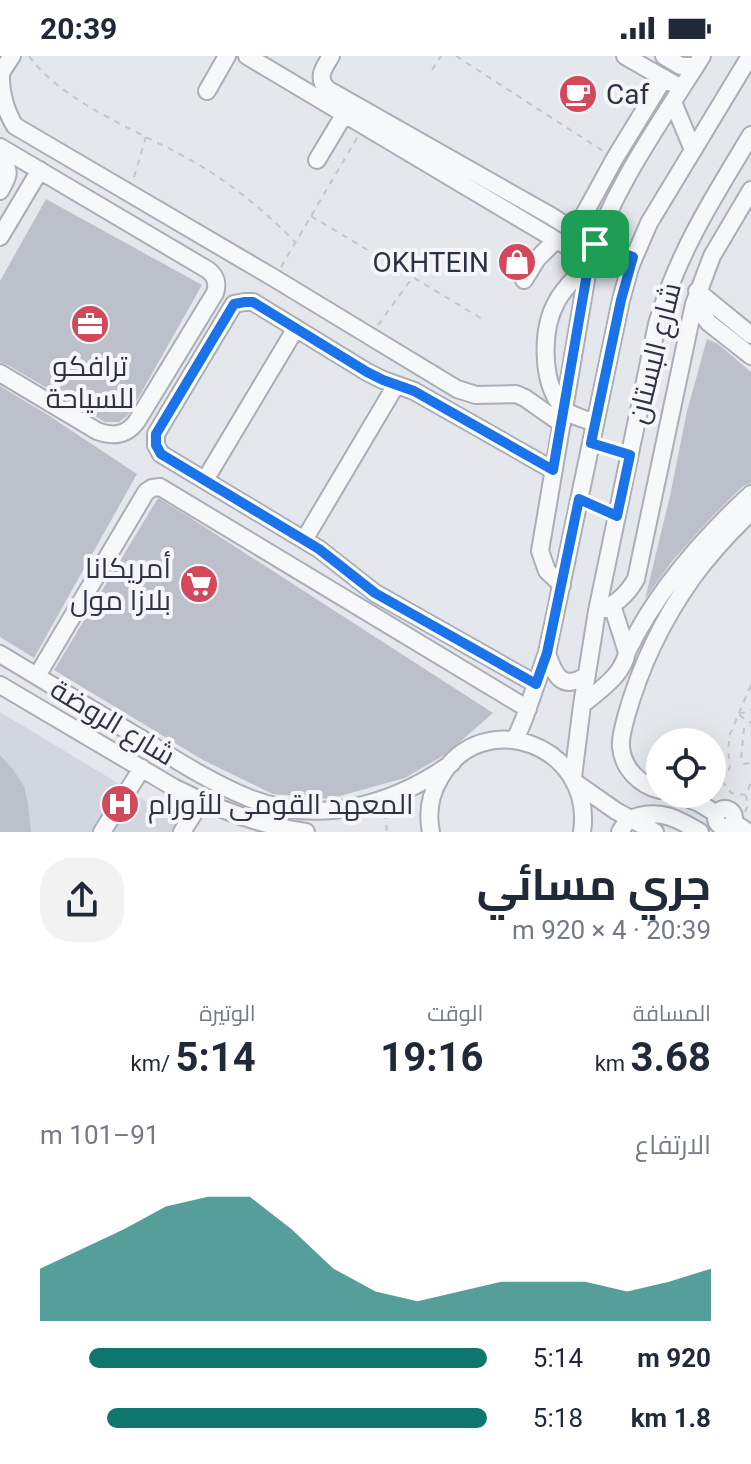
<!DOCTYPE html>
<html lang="ar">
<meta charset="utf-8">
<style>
body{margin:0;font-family:Roboto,Cairo,sans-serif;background:#f2f2f3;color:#1f2937;direction:rtl;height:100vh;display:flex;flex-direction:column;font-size:30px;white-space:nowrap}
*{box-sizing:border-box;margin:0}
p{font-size:26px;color:#747a83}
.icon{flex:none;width:44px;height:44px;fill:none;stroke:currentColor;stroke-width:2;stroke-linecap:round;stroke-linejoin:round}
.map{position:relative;height:776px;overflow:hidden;direction:ltr}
.sheet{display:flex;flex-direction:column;background:#fff;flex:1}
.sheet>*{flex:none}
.buttons{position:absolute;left:646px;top:672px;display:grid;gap:16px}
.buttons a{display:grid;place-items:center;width:80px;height:80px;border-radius:50%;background:#fff;box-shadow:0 8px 32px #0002;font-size:40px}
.pin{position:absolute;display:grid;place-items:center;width:68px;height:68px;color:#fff;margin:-34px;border-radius:16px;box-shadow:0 4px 12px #0006}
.round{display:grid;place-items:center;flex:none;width:84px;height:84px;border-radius:32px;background:#f2f2f3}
.headline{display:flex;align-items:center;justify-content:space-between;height:136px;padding:0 40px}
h1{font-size:44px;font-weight:700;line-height:60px}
.stats{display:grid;grid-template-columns:repeat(3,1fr);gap:12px;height:136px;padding:8px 40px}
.stats div{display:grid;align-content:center}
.stats b{font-size:40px;font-weight:700}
.stats small{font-size:22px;font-weight:400}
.stats p{font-size:22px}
.chart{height:224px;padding:16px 40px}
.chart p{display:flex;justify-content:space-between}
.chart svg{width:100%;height:144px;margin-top:8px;fill:#0f766e;opacity:.7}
ul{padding:0 40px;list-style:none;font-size:26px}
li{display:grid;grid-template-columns:128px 96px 1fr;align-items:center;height:60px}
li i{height:20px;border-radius:10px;background:#0f766e}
.status{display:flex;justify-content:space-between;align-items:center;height:56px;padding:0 40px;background:#fff;direction:ltr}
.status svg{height:22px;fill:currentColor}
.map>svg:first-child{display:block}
.built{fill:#d2d6de}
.building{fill:#bbc0ca}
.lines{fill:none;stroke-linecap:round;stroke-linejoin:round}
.minor-casing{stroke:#a9aeb7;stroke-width:20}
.path{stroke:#c2c5cb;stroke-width:2;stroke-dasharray:6 6;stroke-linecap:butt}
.minor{stroke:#f7f8fa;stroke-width:16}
.route-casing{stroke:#fff;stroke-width:16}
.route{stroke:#1a73e8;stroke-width:10}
.labels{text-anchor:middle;stroke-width:8;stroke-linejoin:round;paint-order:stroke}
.poi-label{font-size:28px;fill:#2b3445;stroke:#f4f6f9;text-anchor:start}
.street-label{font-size:28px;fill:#2b3445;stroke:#f4f6f9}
</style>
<div class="status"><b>20:39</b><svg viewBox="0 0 49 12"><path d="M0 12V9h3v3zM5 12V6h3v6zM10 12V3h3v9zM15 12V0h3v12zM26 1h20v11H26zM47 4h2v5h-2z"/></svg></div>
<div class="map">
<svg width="751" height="776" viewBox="0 0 751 776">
<rect width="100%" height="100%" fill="#e4e7ec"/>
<path class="built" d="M0,656L106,720L195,776H0Z"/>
<path class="building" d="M46,143L202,229L141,337L128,359L119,366H105L6,308L0,306V225Z
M707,283L718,288L751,316V427L743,430L707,466L673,504L645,543L670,440L687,355Z
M0,330L48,359L137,418L34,602L0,581Z
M158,442L186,459L493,657L446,698L405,722L329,743L273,738L203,704L54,614Z
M0,699L12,712L24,730L28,748L31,776H0Z"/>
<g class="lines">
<g class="minor-casing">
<path id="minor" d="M12,0C9,5 3,12 1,18C0,36 6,56 15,70L274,222L457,333L476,339L516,338L525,342L562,368
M247,0L556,184L591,203
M331,0C324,12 316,21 327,33L551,160L595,188
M625,0L674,28
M664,0L681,10H696
M207,35L227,0
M673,46L693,94
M0,91L208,214C216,220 218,228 215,237L137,365C126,380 113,381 97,375L0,317
M0,104C13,114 7,123 0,135
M317,104L344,59
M575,175L615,102L664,22
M0,181L40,114
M585,188H595L633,201
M589,207C578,220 565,230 557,245C541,273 541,325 562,351C568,359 585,363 595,367
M524,224L537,203L556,184
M697,235L751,279
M694,248L709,267L751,300
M205,424L296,272
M304,484L396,329
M562,529L547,515L540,495L589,206C613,131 661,66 702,0
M597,555C615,550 627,539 636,523L694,248L712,200L751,134
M627,596C656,536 702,483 751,438
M547,597C554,619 562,636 587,619
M0,598C47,626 94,655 142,683C176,704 212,727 249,742C320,770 393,749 452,707
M37,620L146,436L152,432L160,431L528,653
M536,628L375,537L319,493L161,398L156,389V378L234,248L245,246H253L367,316L383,324L414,335L553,414
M0,629L173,731C216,753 258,769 306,776
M582,649C599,634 623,620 627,596L612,549
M515,684L524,663L547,597L621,244L630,211L649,167L750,0
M573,721L582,649L597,555L657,268C678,196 713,142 751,79
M576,727L616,755L655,776
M660,734C640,729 623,713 621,691C620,681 624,670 626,661C640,611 663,563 693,521C710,498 730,476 751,456
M676,738L699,747L717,758
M716 762a9 9 0 1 1 18 0a9 9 0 1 1-18 0Z
M733,766L748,776
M102,776L142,712
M182,776L201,746
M431,776C427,757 430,739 440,722C482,648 595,689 582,776
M620,776C625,767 629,763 639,760C664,754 679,764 700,776"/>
</g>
<path class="path" d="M29,0C62,47 144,77 194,106C232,128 265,155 295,186
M456,0L603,95
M432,14L441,0
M134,121L146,81
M311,160L484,264
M281,211L357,82
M378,269L412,222
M603,391L617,395
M739,658L751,654
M739,659L751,667
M744,672L741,703L744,708L751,707
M722,725L731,737L746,739L751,726
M712,732L728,716L730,710L728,694L730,678L751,629
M745,756L748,749L746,740
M385,757L387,776"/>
<use href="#minor" class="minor"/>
</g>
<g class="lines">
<g class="route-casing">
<path id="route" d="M595,188L633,201L621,244L591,387L630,399L617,460L579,443L547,597L536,628L375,537L319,493L161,398L156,389V378L234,248L245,246H253L367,316L383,324L414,335L553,414L589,206Z"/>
</g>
<use href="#route" class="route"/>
</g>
<defs>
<g id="cafe-disc" transform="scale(2)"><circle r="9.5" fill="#d1495b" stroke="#f4f6f9"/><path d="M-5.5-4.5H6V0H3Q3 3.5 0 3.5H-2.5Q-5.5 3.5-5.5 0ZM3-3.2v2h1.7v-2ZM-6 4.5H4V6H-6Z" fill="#fff"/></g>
<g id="shop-disc" transform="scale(2)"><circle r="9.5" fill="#d1495b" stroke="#f4f6f9"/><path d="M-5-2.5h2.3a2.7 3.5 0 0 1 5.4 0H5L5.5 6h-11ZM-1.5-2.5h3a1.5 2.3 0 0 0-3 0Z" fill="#fff"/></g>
<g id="office-disc" transform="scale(2)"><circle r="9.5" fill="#d1495b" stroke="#f4f6f9"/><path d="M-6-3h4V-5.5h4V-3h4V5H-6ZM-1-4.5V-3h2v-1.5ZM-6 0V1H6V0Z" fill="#fff"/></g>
<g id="supermarket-disc" transform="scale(2)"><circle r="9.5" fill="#d1495b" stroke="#f4f6f9"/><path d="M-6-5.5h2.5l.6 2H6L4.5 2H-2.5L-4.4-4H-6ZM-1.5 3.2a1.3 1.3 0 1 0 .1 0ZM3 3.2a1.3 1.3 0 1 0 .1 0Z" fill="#fff"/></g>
<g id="hospital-disc" transform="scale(2)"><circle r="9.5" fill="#d1495b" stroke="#f4f6f9"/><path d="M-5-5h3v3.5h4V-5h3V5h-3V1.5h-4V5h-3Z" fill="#fff"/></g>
</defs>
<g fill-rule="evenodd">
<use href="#cafe-disc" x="578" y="38"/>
<use href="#shop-disc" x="517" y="206"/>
<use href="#office-disc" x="90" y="268"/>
<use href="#supermarket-disc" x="199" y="528"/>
<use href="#hospital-disc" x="120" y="748"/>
</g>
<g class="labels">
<g class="poi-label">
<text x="606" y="48">Caf</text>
<text x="489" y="216" text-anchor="end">OKHTEIN</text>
<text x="90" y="320" text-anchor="middle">ترافكو<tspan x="90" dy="32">للسياحة</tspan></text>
<text x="171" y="522" text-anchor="end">أمريكانا<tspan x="171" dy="32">بلازا مول</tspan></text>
<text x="148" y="758">المعهد القومى للأورام</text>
</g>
<g class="street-label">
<text transform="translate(654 297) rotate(-76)" y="10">شارع البستان</text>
<text transform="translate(113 666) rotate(31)" y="10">شارع الروضة</text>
</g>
</g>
</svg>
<div class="buttons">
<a><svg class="icon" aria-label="locate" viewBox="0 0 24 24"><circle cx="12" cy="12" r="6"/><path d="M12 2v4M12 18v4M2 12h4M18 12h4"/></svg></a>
</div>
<div class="pin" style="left:595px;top:188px;background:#1e9e55"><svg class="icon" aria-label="arrive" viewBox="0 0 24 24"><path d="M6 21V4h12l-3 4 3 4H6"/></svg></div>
</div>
<section class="sheet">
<div class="headline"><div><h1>جري مسائي</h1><p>20:39 · 4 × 920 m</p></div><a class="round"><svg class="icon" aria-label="share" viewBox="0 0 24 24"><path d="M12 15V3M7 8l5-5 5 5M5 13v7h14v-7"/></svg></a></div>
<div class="stats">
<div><p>المسافة</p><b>3.68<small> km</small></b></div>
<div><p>الوقت</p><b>19:16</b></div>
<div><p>الوتيرة</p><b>5:14<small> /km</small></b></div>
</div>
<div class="chart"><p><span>الارتفاع</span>91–101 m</p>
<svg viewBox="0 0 160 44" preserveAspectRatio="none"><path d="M0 44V28L10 22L20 16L30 9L40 6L50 6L60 16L70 28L80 35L90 38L100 35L110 32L120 32L130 32L140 35L150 32L160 28V44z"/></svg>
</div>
<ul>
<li><b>920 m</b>5:14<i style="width:89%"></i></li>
<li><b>1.8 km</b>5:18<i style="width:85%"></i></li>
</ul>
</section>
